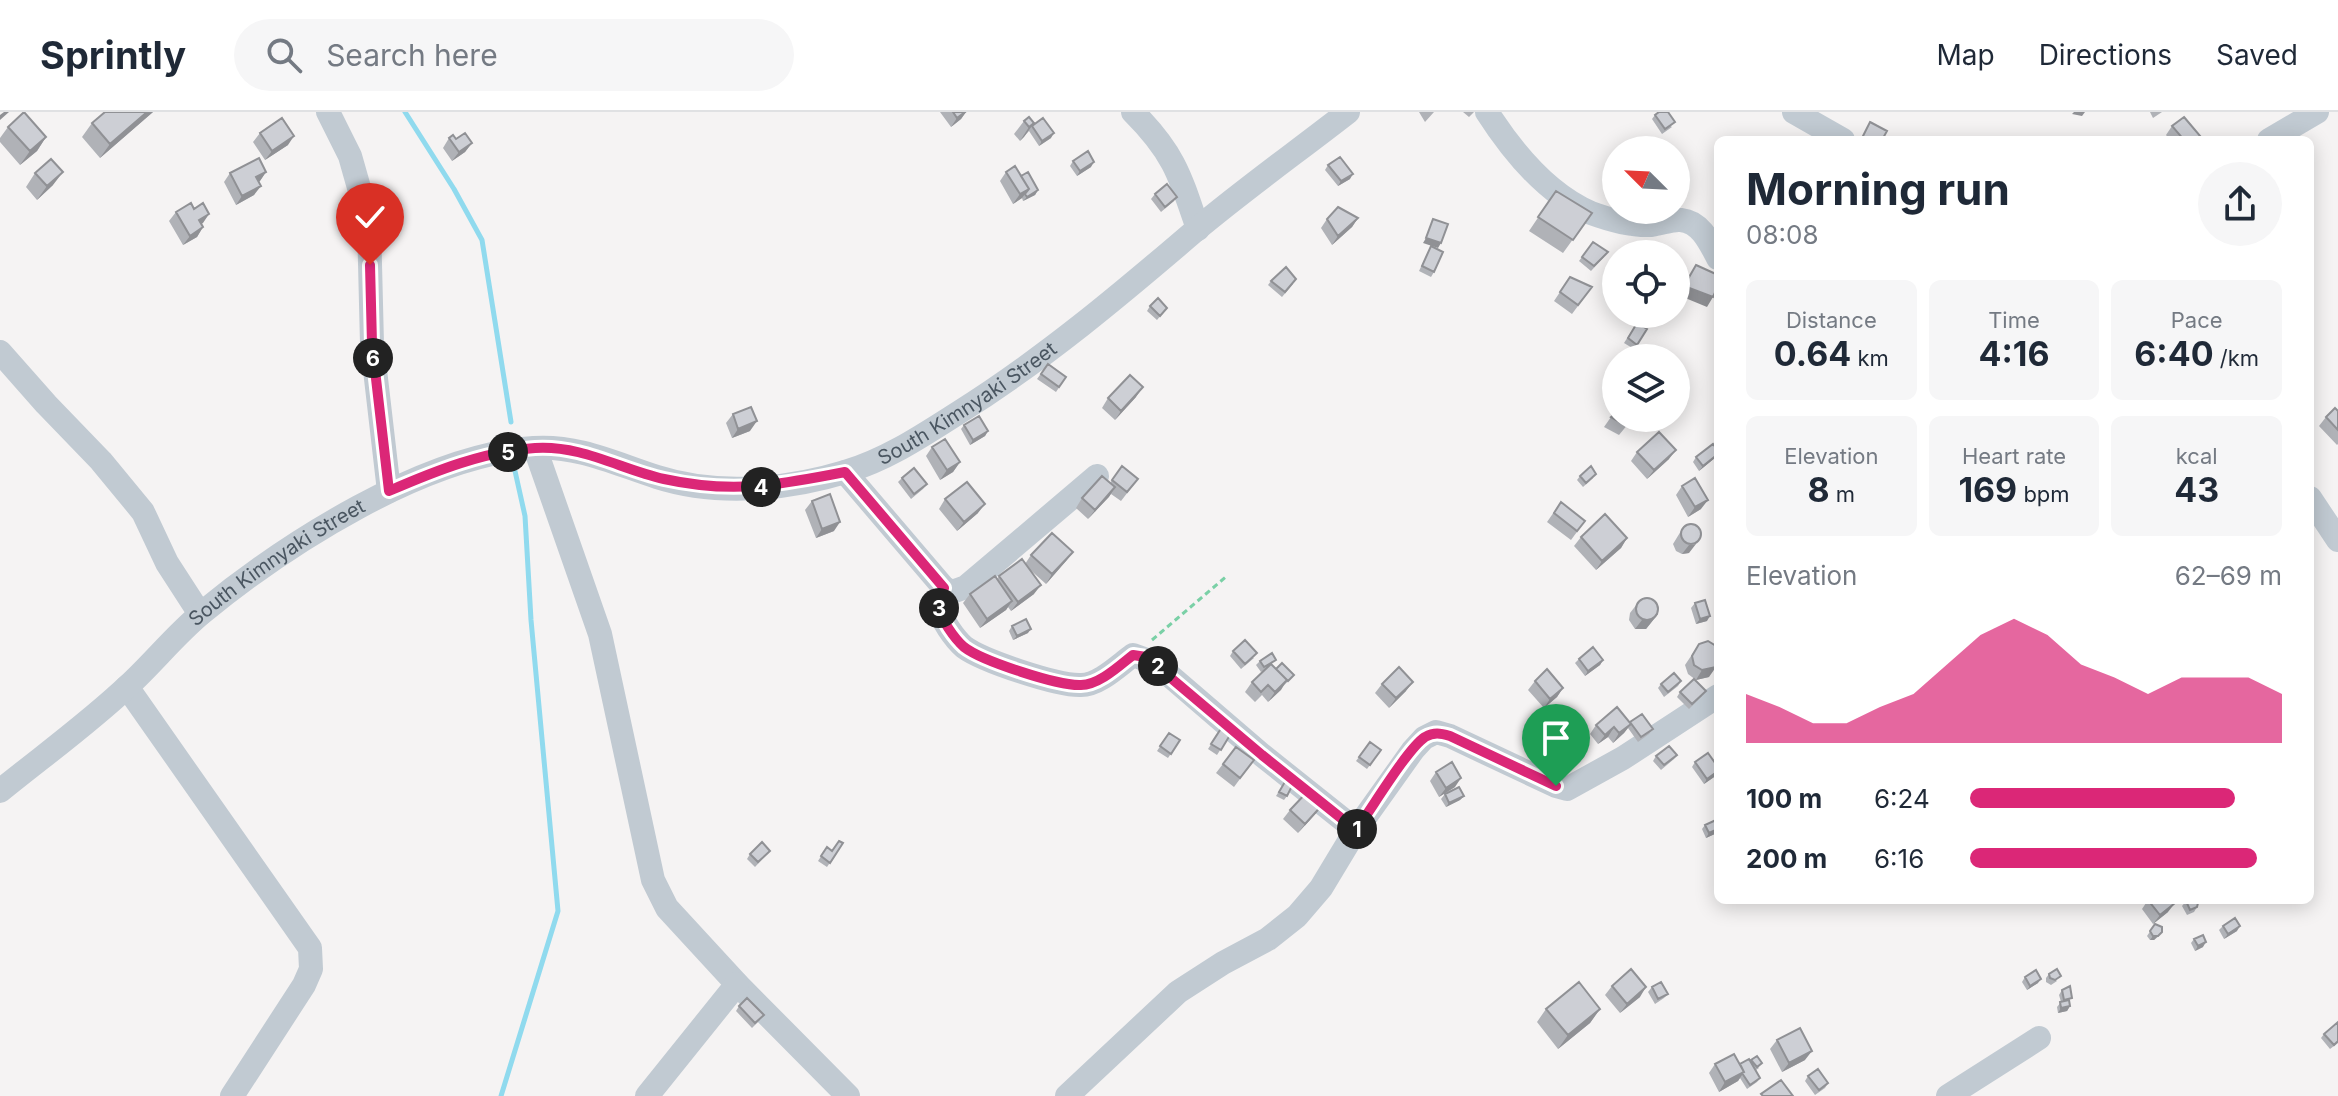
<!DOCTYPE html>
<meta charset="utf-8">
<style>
body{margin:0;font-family:Inter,sans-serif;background:#f6f6f7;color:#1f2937;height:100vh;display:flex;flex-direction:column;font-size:30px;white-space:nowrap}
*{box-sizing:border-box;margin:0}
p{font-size:26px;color:#747a83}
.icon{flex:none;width:44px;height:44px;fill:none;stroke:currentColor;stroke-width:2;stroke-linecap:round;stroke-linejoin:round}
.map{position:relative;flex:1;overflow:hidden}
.drawer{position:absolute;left:1714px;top:24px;width:600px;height:768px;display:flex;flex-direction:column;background:#fff;border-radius:12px;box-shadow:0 4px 20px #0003}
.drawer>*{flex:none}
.needle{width:52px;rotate:294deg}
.fabs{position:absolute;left:1602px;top:24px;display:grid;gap:16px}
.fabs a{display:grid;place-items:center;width:88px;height:88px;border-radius:50%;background:#fff;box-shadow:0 4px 20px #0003;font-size:40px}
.pin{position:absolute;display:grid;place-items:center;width:68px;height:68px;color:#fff;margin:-82px -34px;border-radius:50% 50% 50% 0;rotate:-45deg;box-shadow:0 0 8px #0007}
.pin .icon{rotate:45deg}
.km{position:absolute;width:40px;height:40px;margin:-20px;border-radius:50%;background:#222;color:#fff;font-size:22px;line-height:40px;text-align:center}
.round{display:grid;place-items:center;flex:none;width:84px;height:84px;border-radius:42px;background:#f6f6f7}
.summary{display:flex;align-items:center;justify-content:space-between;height:136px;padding:0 32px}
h1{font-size:44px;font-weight:700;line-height:60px}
.metrics{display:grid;grid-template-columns:repeat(3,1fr);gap:12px;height:136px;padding:8px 32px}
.metrics div{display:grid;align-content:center;border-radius:12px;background:#f6f6f7;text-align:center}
.metrics b{font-size:34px;font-weight:700}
.metrics small{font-size:22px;font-weight:400}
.metrics p{font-size:22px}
.chart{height:224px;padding:16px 32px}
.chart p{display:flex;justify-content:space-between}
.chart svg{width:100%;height:144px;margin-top:8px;fill:#db2777;opacity:.7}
ul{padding:0 32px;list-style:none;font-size:26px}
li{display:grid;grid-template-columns:128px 96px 1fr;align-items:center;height:60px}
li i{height:20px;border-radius:10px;background:#db2777}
header{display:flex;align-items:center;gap:48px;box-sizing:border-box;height:112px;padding:0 40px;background:#fff;border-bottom:2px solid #e0e1e3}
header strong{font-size:38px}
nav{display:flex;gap:44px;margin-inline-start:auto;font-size:28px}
.search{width:560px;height:72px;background:#f6f6f7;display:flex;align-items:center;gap:20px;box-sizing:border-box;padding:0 28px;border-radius:44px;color:#747a83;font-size:30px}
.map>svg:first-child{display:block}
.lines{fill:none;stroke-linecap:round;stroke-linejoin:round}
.stream{stroke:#90daee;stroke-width:5}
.path{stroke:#7ad0a6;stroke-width:3;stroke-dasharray:6 4;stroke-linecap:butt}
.minor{stroke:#c1cad2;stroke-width:24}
.wall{fill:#b0b2b7}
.shaded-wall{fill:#909195}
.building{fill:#cdcfd5;stroke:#909195;stroke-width:2}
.route-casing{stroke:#fff;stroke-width:16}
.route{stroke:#db2777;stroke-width:10}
.labels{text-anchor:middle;stroke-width:6;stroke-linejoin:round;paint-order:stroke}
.street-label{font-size:20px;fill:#4a5661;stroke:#fff}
</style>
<header>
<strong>Sprintly</strong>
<div class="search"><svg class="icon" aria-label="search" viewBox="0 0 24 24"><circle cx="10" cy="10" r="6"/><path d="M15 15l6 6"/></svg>Search here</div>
<nav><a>Map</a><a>Directions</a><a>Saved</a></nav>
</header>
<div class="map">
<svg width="2338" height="984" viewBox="0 0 2338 984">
<rect width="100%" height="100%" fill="#f5f3f3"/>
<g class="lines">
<path class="stream" d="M405,0L454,77L482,128L511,310
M501,984L558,799L531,508L525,404L515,359"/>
<path class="path" d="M1152,528L1228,463"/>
<g class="minor">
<path d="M328,0L350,44L369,111L372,232L389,379"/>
<path d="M1133,0C1174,41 1180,63 1198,117"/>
<path d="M1487,0C1512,39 1547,82 1591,101C1610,108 1631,114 1651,113C1661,112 1672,107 1681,108C1701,110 1710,131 1718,146"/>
<path d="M1794,0L1843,28"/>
<path d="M2269,28L2317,0"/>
<path d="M0,240L46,292L101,349L143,400L167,451L200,502"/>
<path d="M535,336L600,522L653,768L667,796L737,872L848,984"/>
<path d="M845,360L944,476L952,480L966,475L1097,364"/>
<path d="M2310,386L2338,428"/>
<path d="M944,476C942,482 939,488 939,494C940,507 955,527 964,535C983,549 1058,574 1081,573C1099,573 1119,553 1133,543L1155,551L1262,643L1356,718"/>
<path d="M127,575L310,836L311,857L304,873L232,984"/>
<path id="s1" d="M0,679C43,644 89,611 129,573C154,550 176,522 203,500C286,432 424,343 534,336C578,333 616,352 657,365C716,384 786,378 845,360C886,348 922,324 958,301C1044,247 1120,183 1197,117C1246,76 1298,39 1348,0"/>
<path d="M647,984L737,872"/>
<path d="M1067,984L1178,880L1223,851L1268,827L1297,804L1321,776L1356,718L1413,638L1424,626L1436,620L1450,624L1556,674L1567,677L1623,646L1718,584"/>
<path d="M1948,984L2039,926"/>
</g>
</g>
<path class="wall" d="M105,0H153L100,46L82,25L92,11Z
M940,0H966L961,7L951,15Z
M1419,0H1434L1425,10Z
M1463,0H1474L1469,5Z
M2150,0H2162L2153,6Z
M1655,3L1672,15L1662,22L1652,7Z
M1024,9L1034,11L1051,26L1039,34L1029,19L1020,29L1014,22Z
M2172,14L2198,28H2170L2166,23Z
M8,15L46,25L37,39L20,53L0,30V26Z
M260,21L288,33L265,48L253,30Z
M449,26L472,31L465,40L452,49L443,36Z
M1073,49L1091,55L1077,64L1070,54Z
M1328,53L1350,67L1338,74L1325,58Z
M266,60L259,70L254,83L236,93L224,70L230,61Z
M1006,60L1021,64L1038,78L1035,83L1023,89L1022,86L1013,92L1000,69Z
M35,61L53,73L37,88L26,75Z
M1556,79L1592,101L1563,141L1529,119Z
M1155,82L1174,89L1161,100L1151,87Z
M194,97L209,102L201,112L203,115L197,125L183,133L169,109L176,100Z
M1358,106L1352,115L1332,133L1321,116L1327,107Z
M1593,130L1604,145L1591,159L1579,149Z
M1431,134L1434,160L1431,165L1419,159Z
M1570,165L1592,175L1572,202L1554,189Z
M1271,169L1293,172L1282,185L1268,173Z
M1150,194L1167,196L1157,208L1147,199Z
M1637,211L1647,217L1634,237L1624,231Z
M1048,252L1066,265L1056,280L1037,267Z
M1136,285L1115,308L1102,296L1108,286Z
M2338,299V332L2337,333L2319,314L2326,305Z
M733,302L750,319L732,326L726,311Z
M1611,305L1616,306H1633L1619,323L1604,315Z
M964,313L988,319L985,324L970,333L961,317Z
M932,335L960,350L953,360L940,368L926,344Z
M1718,338V343L1716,345L1699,359L1693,350L1696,345Z
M1637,340L1669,347L1647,367L1631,349Z
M1122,354L1138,367L1121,389L1111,382L1088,407L1076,396L1082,386L1110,371Z
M1580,364L1593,366L1583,375L1577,368Z
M902,366L927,372L923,377L911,387L898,370Z
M1682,374L1701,397L1688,405L1676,383Z
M945,387L978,401L957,419L939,397Z
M812,389L834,419L816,426L805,398Z
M1561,390L1585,409L1571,428L1547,410Z
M1691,411L1689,441L1682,442L1676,439L1673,432L1684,414Z
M1581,425L1627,426L1621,436L1596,458L1574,434Z
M1073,440L1066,449L1046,472L1027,455L1034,482L1011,499L1008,495L1006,498L980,516L963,491L970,482L997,467L999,464L1025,452L1031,443Z
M1695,491L1707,509L1696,512L1691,496Z
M1637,492L1658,502L1646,517H1635L1629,508L1630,501Z
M1012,514L1028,521L1013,528L1009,519Z
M1699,532L1709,565L1696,568L1688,562L1685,553Z
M1233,539L1254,546L1241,557L1230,544Z
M1579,547L1603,548L1600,553L1585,564L1575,551Z
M1260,549L1272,553L1276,557L1294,563L1268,590L1262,583L1255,590L1245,580L1252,570L1265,558L1261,560L1256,553Z
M1535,569L1563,576L1557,585L1544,596L1528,578Z
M1681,569L1678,574L1664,585L1658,576L1661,572Z
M1382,572L1406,579L1389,596L1375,581Z
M1680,580L1702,584L1689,597L1677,585Z
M1630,610L1653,617L1649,622L1638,630L1628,616L1624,621L1613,631L1608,625L1598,632L1590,622L1596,613Z
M1224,612L1233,618L1217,643L1208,637Z
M1169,621L1180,628L1168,646L1157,639Z
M1537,621L1566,622L1542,644L1530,630Z
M1370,630L1381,638L1367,657L1356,649Z
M1236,635L1254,648L1234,675L1216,661Z
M1677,643L1674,647L1661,658L1653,649L1656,644Z
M1695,650L1717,663L1704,672L1692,655Z
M1436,660L1455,675L1439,685L1430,669Z
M1286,668L1287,684L1284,688L1276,684Z
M1445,682L1464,684L1460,688L1446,695L1441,687Z
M1290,698L1317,700L1298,721L1283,707Z
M1705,713L1717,721L1706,726L1702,717Z
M843,731L827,755L818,749L827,735L832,739Z
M770,739L755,755L747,747L750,742Z
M2148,788L2168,800L2153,812L2142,797Z
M2187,788L2197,795L2194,800L2187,803L2182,794Z
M2155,812L2159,824L2154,828H2150L2147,824Z
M2223,814L2237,819L2224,827L2219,818Z
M2194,827L2203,835L2195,839L2191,831Z
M2049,862L2057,869L2051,873L2046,870V866Z
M2025,865L2038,871L2027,878L2022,870Z
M1612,874L1640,885L1620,901L1605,883Z
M1652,875L1668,882L1664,886L1655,892L1648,880Z
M2062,878L2070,894L2067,899L2058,901L2057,895L2061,890L2059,883Z
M739,894L760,908L752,916L736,899Z
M1546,897H1600L1590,911L1558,937L1537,910Z
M2338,910V931L2330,937L2321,926L2324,922Z
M1777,928L1805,948L1782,960L1770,937Z
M1751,948L1759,956L1756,958L1760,966L1757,970L1747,977L1740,966L1738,969L1719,980L1709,961L1715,952H1740Z
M1808,964L1828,971L1825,976L1815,983L1805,969Z"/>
<path class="shaded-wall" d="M4,0H9L0,8V3Z
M147,0H153L100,46L110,32Z
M965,0H966L961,7L951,15L957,6Z
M2074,0H2085L2082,4L2072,2Z
M1034,11L1024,25L1020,29L1029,15Z
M1054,21L1051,26L1039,34L1042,29Z
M294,24L288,33L265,48L272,39Z
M46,25L37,39L20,53L30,39Z
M472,31L465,40L452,49L459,40Z
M1094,50L1091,55L1077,64L1080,59Z
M63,60L53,73L37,88L47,74Z
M266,60L260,69L250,75L256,65Z
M1353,62L1350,67L1338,74L1341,69Z
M261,74L254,83L236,93L242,84Z
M1029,77L1022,86L1013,92L1020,82Z
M1038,78L1035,83L1023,89L1027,85Z
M209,102L203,111L193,117L199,108Z
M1358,106L1352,115L1332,133L1338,124Z
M203,115L197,125L183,133L190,124Z
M1426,126L1441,131L1438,136L1423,131Z
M1684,174L1713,185L1707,195L1678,183Z
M1143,275L1136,285L1115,308L1121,299Z
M757,309L750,319L732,326L738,317Z
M988,319L985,324L970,333L973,328Z
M1676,338L1669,347L1647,367L1654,358Z
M1718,342L1716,345L1699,359L1703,354Z
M960,350L953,360L940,368L947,358Z
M1115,375L1109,385L1088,407L1095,398Z
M1708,388L1701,397L1688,405L1695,395Z
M985,392L978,401L957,419L964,410Z
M840,410L834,419L816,426L822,417Z
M1627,426L1621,436L1596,458L1602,449Z
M1696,432L1689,441L1682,442L1689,433Z
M1073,440L1066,449L1046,472L1052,462Z
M1041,473L1034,482L1011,499L1018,490Z
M1012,489L1006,498L980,516L987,507Z
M1658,502L1646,517H1635L1642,508Z
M1710,504L1707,509L1696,512L1700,507Z
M1031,517L1028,521L1013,528L1017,524Z
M1603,548L1600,553L1585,564L1588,559Z
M1716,555L1709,565L1696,568L1702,558Z
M1287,568L1281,578L1268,590L1275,580Z
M1413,570L1406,579L1389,596L1396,586Z
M1563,576L1557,585L1544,596L1550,587Z
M1631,612L1624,621L1613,631L1619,621Z
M1573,613L1566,622L1542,644L1549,635Z
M1614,615L1608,625L1598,632L1605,623Z
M1718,659L1717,663L1704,672L1707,667Z
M1461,666L1455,675L1439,685L1446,676Z
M1464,684L1460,688L1446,695L1449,691Z
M1324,691L1317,700L1298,721L1305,712Z
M1718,717L1717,721L1706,726L1709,721Z
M2175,791L2168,800L2153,812L2160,803Z
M2240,814L2237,819L2224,827L2228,822Z
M2162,820L2154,828H2150L2153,824Z
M2206,830L2203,835L2195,839L2198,834Z
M2041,867L2038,871L2027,878L2030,874Z
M1646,875L1640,885L1620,901L1627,892Z
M2070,894L2067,899L2058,901L2061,896Z
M1600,897L1590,911L1558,937L1568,923Z
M1812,939L1805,948L1782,960L1789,951Z
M1744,960L1738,969L1719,980L1725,970Z"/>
<path class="building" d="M24,0L46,25L30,39L8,15Z
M105,0H147L110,32L92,11Z
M953,0H965L957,6Z
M1659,0H1668L1675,10L1665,17L1655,3Z
M1029,5L1034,11L1029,15L1024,9Z
M2184,5L2201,25L2197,28H2184L2172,14Z
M282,6L294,24L272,39L260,21Z
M1043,6L1054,21L1042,29L1032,14Z
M1870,10L1887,19L1882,28H1868L1863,24Z
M465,21L472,31L459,40L449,26L453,23L456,27Z
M1088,39L1094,50L1080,59L1073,49Z
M1340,45L1353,62L1341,69L1328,53Z
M259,46L266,60L256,65L261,74L242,84L230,61Z
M51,47L63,60L47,74L35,61Z
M1015,54L1029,77L1020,82L1006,60Z
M1028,60L1038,78L1027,85L1025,82L1029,77L1021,64Z
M1167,72L1177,85L1165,95L1155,82Z
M1556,79L1592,101L1573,128L1538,105Z
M191,91L194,97L203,91L209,102L199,108L203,115L190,124L176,100Z
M1338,95L1358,106L1338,124L1327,107Z
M1433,107L1448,112L1441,131L1426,126Z
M1593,130L1608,140L1594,154L1582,145Z
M1643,133L1654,140L1657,134L1670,139L1668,142H1637Z
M1431,134L1443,140L1434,160L1422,154Z
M1696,153L1718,163V174L1713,185L1684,174Z
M1286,155L1296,167L1285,180L1271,169Z
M1570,165L1592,175L1578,193L1560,180Z
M1158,186L1167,196L1160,204L1150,194Z
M1637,211L1647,217L1637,233L1628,226Z
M1048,252L1066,265L1059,275L1041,262Z
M1130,263L1143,275L1121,299L1108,286Z
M751,295L757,309L738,317L733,302Z
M2335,296L2338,299V318L2326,305Z
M1616,301V306H1632L1625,313L1611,305Z
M979,304L988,319L973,328L964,313Z
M1659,320L1676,338L1654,358L1637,340Z
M945,327L960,350L947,358L932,335Z
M1713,332L1718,338V342L1703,354L1696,345Z
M1122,354L1138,367L1127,380L1112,368Z
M1591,354L1596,362L1586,371L1580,364Z
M914,356L927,372L914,382L902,366Z
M1102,364L1115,375L1095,398L1082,386Z
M1695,366L1708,388L1695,395L1682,374Z
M967,370L985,392L964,410L945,387Z
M830,382L840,410L822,417L812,389Z
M1561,390L1585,409L1577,419L1554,401Z
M1605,402L1627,426L1602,449L1581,425Z
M1681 422a10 10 0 1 1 20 0a10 10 0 1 1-20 0Z
M1052,421L1073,440L1052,462L1031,443Z
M1022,447L1041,473L1018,490L999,464Z
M995,464L1012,489L987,507L970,482Z
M1636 497a11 11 0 1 1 22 0a11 11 0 1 1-22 0Z
M1705,488L1710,504L1700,507L1695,491Z
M1026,507L1031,517L1017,524L1012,514Z
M1245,528L1257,541L1245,552L1233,539Z
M1708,529L1716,534L1718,539V552L1716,555L1702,558L1694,553L1692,544L1699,532Z
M1593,535L1603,548L1588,559L1579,547Z
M1272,541L1276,548L1264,555L1260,549Z
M1282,551L1294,563L1288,569L1276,557Z
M1271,552L1287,568L1275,580L1268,573L1261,580L1252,570Z
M1399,555L1413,570L1396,586L1382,572Z
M1547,557L1563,576L1550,587L1535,569Z
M1674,561L1681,569L1668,580L1661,572Z
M1694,567L1706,579L1692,592L1680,580Z
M1617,595L1631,612L1619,621L1614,615L1605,623L1596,613Z
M1561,600L1573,613L1549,635L1537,621Z
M1642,602L1653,617L1641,625L1630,610Z
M1224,612L1233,618L1221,638L1211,632Z
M1169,621L1180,628L1171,642L1160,634Z
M1370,630L1381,638L1370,653L1359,645Z
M1669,634L1677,643L1664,653L1656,644Z
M1236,635L1254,648L1240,666L1223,652Z
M1708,641L1718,655V659L1707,667L1695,650Z
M1452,650L1461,666L1446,676L1436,660Z
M1286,668L1293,672L1287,684L1279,680Z
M1459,675L1464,684L1449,691L1445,682Z
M1309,678L1324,691L1305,712L1290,698Z
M1716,708L1718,717L1709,721L1705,713Z
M839,729L843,731L830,751L821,744L827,735L832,739Z
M762,730L770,739L758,750L750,742Z
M2148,788H2172L2175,791L2160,803Z
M2187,788H2196L2198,791L2197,795L2190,798L2186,789Z
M2235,806L2240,814L2228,822L2223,814Z
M2155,812L2162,815V820L2158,824H2153L2150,819Z
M2203,823L2206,830L2198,834L2194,827Z
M1631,857L1646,875L1627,892L1612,874Z
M2057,857L2061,864L2055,868L2050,866L2049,862Z
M2036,858L2041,867L2030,874L2025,865Z
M1579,870L1600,897L1568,923L1546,897Z
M1661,870L1668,882L1658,887L1652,875Z
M2070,874L2072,886L2064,888L2062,878Z
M747,886L764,903L755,911L739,894Z
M2069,888L2070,894L2061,896L2060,890Z
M2338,910V929L2334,933L2324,922Z
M1800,916L1812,939L1789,951L1777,928Z
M1734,942L1744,960L1725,970L1715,952Z
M1757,944L1762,951L1757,955L1751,948Z
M1749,947L1760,966L1750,973L1742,961L1744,960L1740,952Z
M1818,957L1828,971L1819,978L1808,964Z
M1781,968L1793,984H1763L1761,982Z"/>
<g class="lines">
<g class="route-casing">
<path id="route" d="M370,153L372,232L389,379C435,359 485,339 535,336C582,333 620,357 664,367C732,382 779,373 845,360L944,476C942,482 939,488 939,494C940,507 955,527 964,535C982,549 1058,574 1081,573C1099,573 1119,554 1133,543L1146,545L1262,643L1356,718C1371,698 1407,637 1425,625C1434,620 1440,621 1450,624L1556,674"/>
</g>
<use href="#route" class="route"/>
</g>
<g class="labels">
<g class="street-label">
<text dy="7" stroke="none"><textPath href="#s1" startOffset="1104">South Kimnyaki Street</textPath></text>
<text dy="7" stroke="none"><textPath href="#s1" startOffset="360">South Kimnyaki Street</textPath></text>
</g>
</g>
</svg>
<div class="fabs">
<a><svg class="needle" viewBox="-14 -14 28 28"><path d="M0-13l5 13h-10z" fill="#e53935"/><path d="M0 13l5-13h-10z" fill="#747a83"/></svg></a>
<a><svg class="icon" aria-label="locate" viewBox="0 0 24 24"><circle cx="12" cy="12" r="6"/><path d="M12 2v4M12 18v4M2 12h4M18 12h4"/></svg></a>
<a><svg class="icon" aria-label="layers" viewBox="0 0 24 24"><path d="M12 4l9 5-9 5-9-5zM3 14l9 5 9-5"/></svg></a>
</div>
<div class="pin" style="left:1556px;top:674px;background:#1e9e55"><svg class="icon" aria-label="arrive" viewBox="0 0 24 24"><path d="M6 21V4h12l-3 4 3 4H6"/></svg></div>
<div class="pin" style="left:370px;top:153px;background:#d93025"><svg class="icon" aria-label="check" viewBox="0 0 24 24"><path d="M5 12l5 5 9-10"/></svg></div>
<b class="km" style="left:1357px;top:717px">1</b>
<b class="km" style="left:1158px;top:554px">2</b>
<b class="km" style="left:939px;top:496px">3</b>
<b class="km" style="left:761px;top:375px">4</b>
<b class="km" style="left:508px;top:340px">5</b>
<b class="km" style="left:373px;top:246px">6</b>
<section class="drawer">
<div class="summary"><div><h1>Morning run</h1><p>08:08</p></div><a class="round"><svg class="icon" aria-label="share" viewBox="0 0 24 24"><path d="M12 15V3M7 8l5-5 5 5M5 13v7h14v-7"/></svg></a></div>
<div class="metrics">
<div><p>Distance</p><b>0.64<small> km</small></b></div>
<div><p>Time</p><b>4:16</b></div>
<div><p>Pace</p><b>6:40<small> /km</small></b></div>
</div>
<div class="metrics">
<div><p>Elevation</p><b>8<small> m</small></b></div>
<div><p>Heart rate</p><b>169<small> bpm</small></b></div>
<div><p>kcal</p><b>43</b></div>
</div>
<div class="chart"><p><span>Elevation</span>62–69 m</p>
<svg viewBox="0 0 160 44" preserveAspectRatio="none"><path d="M0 44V29L10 33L20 38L30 38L40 33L50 29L60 20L70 11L80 6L90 11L100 20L110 24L120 29L130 24L140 24L150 24L160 29V44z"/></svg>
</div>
<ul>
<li><b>100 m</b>6:24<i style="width:85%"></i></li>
<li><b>200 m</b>6:16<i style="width:92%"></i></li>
</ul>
</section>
</div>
